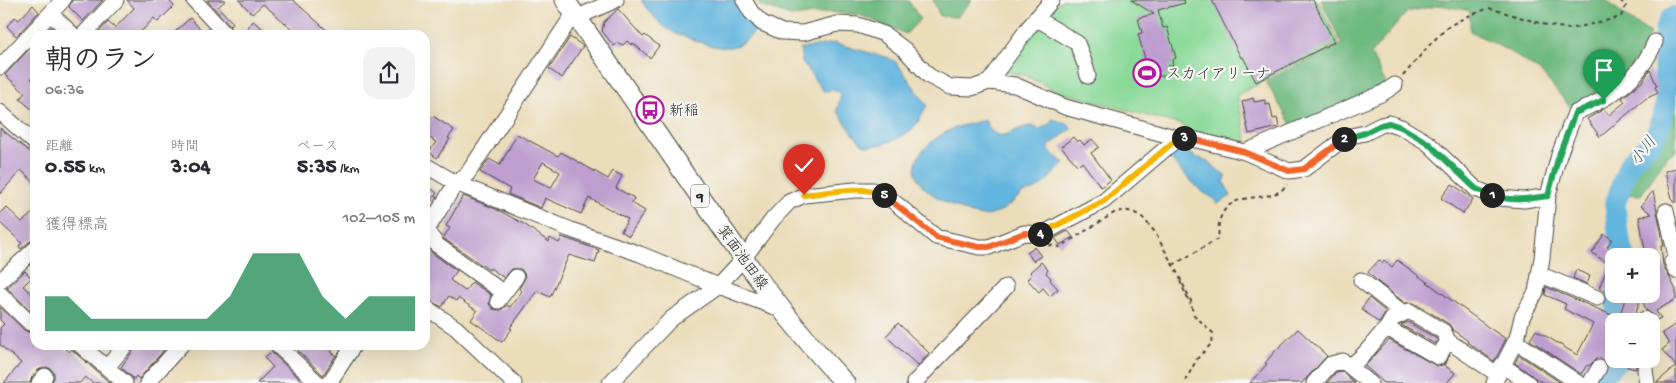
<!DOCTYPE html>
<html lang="ja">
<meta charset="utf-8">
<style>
body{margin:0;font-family:"Gochi Hand","Klee One",sans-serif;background:#f2f2f3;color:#2b2b33;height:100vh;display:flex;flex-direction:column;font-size:19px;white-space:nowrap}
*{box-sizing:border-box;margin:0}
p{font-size:16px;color:#7c7c81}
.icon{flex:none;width:28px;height:28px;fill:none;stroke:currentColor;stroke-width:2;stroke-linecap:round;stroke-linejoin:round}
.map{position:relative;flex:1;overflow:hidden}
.drawer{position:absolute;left:30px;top:30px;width:400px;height:320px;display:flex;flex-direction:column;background:#fff;border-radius:15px;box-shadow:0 5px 20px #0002}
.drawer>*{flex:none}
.controls{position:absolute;left:1605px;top:248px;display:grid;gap:10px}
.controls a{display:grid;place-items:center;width:55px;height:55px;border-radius:10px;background:#fff;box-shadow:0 5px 20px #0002;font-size:25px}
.pin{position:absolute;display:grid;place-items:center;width:42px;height:42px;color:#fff;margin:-51px -21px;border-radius:50% 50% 50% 0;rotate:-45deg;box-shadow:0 0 5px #0007}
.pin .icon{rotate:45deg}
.km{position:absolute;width:25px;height:25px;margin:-12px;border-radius:50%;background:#222;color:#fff;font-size:14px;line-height:25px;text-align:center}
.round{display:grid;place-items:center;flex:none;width:52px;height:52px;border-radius:15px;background:#f2f2f3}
.headline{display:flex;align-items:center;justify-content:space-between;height:85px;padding:0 15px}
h1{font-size:28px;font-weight:700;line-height:38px}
.figures{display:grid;grid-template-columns:repeat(3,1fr);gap:8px;height:85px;padding:5px 15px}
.figures div{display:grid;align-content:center}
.figures b{font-size:21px;font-weight:700}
.figures small{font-size:14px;font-weight:400}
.figures p{font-size:14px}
.chart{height:140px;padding:10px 15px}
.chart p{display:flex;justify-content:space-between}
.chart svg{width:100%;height:90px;margin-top:5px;fill:#0b8043;opacity:.7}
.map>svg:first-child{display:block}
.green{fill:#89d998;stroke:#5a8262}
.forest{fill:#6eb980;stroke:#4c7256}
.water{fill:#63b6df;stroke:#477085}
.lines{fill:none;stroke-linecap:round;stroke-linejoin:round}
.river{stroke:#63b6df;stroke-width:21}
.building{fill:#be9ecf;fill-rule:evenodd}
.minor-casing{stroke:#484640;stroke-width:17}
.major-casing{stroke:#484640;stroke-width:21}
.path{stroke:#484640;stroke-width:2;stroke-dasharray:4 4;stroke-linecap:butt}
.minor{stroke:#fff;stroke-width:15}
.major{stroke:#fff;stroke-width:19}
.split-1-casing{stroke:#fff;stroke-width:10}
.split-2-casing{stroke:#fff;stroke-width:10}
.split-3-casing{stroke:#fff;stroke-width:10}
.split-4-casing{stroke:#fff;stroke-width:10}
.split-5-casing{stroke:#fff;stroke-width:10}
.split-6-casing{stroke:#fff;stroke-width:10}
.split-1{stroke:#22a559;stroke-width:6}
.split-2{stroke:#22a559;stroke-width:6}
.split-3{stroke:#f0652b;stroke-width:6}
.split-4{stroke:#f5b400;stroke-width:6}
.split-5{stroke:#f0652b;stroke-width:6}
.split-6{stroke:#f5b400;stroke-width:6}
.labels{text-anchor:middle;stroke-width:4.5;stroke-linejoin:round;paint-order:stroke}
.shield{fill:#f6f6f2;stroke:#686867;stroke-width:1}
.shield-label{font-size:14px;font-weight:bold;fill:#2b2b2b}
.poi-label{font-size:15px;fill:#2b2b2b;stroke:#f6f6f2;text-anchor:start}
.street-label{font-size:15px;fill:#2b2b2b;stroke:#f6f6f2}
.water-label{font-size:16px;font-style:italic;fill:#3f5c6a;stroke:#f6f6f2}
</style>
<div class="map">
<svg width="1676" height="383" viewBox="0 0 1676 383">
<rect width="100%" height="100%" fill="#f6f6f2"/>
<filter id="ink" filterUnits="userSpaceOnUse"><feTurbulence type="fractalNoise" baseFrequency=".02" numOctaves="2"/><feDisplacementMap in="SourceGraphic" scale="10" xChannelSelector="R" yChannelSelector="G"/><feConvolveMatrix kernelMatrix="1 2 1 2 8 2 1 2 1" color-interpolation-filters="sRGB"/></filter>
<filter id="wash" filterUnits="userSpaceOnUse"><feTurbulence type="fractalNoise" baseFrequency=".0096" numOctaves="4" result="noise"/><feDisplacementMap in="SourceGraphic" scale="20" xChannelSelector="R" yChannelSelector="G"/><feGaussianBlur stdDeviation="1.12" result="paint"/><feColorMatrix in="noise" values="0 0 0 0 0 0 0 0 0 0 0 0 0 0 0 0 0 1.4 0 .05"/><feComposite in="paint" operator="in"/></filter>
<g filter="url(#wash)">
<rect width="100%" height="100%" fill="#ebddba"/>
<path class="green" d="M1062,0H1317L1339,43L1237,95L1247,143L1191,132L1182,125L1056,91L1024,75L1003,71L1056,4Z"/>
<path class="forest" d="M756,0H908L920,19L906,34L860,15L829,12L793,17L761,6Z
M933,0H972L957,17L940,16Z
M1321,0H1606L1630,20L1650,33C1632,74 1610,90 1570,107L1541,72L1507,50L1470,31V11L1440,5L1407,12L1371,54L1387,86L1292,126L1266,82L1342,44Z
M1676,24V151L1668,155L1641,195L1626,194L1632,167L1654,143L1663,131L1671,104V81Z"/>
<path class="water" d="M641,0H735L741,12L755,31C737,53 720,49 696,41C688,38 678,35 671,31C660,25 647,10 641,0Z
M834,43L889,58L896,62L927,105C922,115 917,127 907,133C899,139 872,150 863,144C856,140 843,118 837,111L841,95L837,90L823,91L802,62L800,49Z
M1052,119L1066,123L1072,128L1049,146V151L1064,163C1056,171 1046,183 1036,189C1032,192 1027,191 1022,194C1013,201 1002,213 991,215C979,218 969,213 958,208C910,188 897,160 948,131C959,125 974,123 985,120C998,151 1014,125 1032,126C1035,127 1037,128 1040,129L1049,124Z
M1182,146L1195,157L1208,161L1226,177L1224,182L1231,196L1217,204L1213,198L1201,191L1168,157Z"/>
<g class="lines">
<path class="river" d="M1625,256L1618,233L1615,204L1629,164L1650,143L1658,130L1666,104L1664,72L1665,30L1671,18L1676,16
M1617,294L1615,299L1619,321
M1597,383L1619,359"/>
</g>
<g id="blocks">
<path class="building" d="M72,0H103L83,21L69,7Z
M127,0H168L174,6L158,22L154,18L138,35H98L97,34L108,22L115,28L134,8Z
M207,0H226L218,7L233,23L230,26Z
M239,0H293L332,35H311L306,31L302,35H285L291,28L263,4L252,14Z
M1131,0H1184L1185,3L1158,10L1163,28L1167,27L1176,58L1172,60L1173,65L1168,66L1170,74L1153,78L1150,65L1147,66L1138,34L1142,33L1138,18L1154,14Z
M1212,0H1313L1334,42L1256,82L1243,57L1241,58Z
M33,5L39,12L16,36L7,26L15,17L19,20Z
M618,9L643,37L645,35L659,46L650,58L633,43L631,45L627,41L623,45L618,43L614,46L602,31L604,22Z
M190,18L206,35H172Z
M253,21L271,35H242Z
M51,27L59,35H43Z
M570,37L583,46L562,78L549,69Z
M35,43V74L31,79L35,82V112L20,99L25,93L5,75Z
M1650,70L1657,86L1655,87L1658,93L1645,99L1600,137L1587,119L1604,109L1609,115L1625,102L1622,98L1642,82Z
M1253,98L1254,102L1265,100L1266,105L1270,104L1273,119L1277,118L1279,127L1249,134L1242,102Z
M433,116L454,130L448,138L450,139L437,158L429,152L436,142L425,135V128Z
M0,128L35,156V183L21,170L0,194Z
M517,134L558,156L561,152L608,179L613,171L622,176L616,188L634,198L632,203L645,211L629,236L621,231L628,219L589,198L581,214L545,198L541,208L508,194L510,189L480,172L489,159L500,165ZM543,162L560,172L551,188L533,179Z
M1073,137L1077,142L1080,140L1084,145L1092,139L1099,147L1091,153L1111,180L1101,187L1082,162L1078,166L1061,147Z
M1676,168V202H1673L1665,171Z
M425,184L437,193L425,209Z
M1452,184L1473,199L1463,214L1441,198Z
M1653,191L1664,246H1661L1663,265L1676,290V299L1656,311L1661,318L1654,321L1653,315L1646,310L1641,297L1633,321H1618L1626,296L1631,297L1632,294H1651V256H1648L1645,250L1639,217L1652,214L1641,206Z
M463,196L496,209L524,224L549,242L550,238L559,243L562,237L599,250L595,263L569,255L550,297L537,291L510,328L512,329L502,342L471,320L477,311L458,298L456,301L449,296L442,307L425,298V244L432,253L457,271L450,280L465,291L472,282L491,295L489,304L493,309L501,310L507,305L510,307L522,291L519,289L525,278L524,273L521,269H512L504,278L490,268L489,270L443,238L450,228L446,226Z
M6,207L22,222L35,211V240L29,242L21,249L19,246L22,243L0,223V213Z
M1068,231L1073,237L1060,245L1055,238Z
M1604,234L1612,239L1607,247L1618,254L1617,256H1614V295L1599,288L1609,264L1592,253Z
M1034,247L1041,256L1033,261L1027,252Z
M1379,260L1382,263L1384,260L1392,267L1397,260L1488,327L1506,339L1496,358L1494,361L1467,342L1468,341L1453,330L1449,324L1414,303H1405L1378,282L1368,272Z
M1041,262L1048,270L1046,273L1051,278L1050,280L1058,289L1050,296L1043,288L1039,292L1027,279L1032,275L1030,272Z
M1576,270L1590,276L1587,284L1573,278Z
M25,271L31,278L23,286L35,297V315L7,288Z
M1546,287L1614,316V335L1610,343L1614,345V355L1609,363L1598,357L1589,366L1587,365L1581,374L1530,340L1536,330L1577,355L1593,324L1564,309L1566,304L1545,295Z
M1369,298L1386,312L1379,323L1361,309Z
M0,307L24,330L28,332L35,331V345H61L69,352L71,349L110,383H93L85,377L80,383H51L54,378V373L51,369L46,367L38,370L32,377L30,383H4L21,363L0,345V328L4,324L0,320Z
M1408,322L1437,339V340L1435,344L1401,325Z
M898,323L929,353L918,366L886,336Z
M1676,324V366L1662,350L1669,344L1662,333Z
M1298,329L1327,356L1302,383H1250L1267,364L1265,363L1276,350Z
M1389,340L1437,366L1443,365L1450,355L1444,365L1455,373L1447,383H1384L1365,366Z
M135,345H158L164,350L139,379L136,376L134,379L121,367L133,351Z
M303,345H336L331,352L336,355L323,375L298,351Z
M271,352L304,383H257L273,367L264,358Z
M1519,355L1561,383H1544L1535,378L1515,363Z
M1630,359H1637L1636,369L1627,367Z
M1676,366V383H1656Z
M1341,371L1355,383H1327L1336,372Z"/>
</g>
</g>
<g filter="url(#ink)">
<use href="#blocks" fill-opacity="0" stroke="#484640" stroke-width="1"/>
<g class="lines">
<g class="minor-casing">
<path id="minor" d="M194,0L226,35
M744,0L751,12L762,23L782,32L803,33L837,24L858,25L884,34L905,50L929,76L950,87L972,88L989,82L1015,85L1065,107L1178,138L1197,140L1245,152L1289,171L1304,169L1346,137L1365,133L1381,125L1389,123L1401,127L1428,143L1476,189L1499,198L1524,200L1548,196
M51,14L73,35
M1036,18L1077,43L1084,62
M83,35L116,0
M0,67L63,0
M1086,68L1088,76
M989,82L1029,27L1052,0
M0,112L35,143
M1245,152L1383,93L1395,85
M425,165L456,183L571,230L640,254L718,286L780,309
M1666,211L1676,256
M426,230L437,245L504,293
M425,233L456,183L466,176L569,21L616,0
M1676,259L1672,262L1676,271
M1539,274L1597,298
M1361,280L1403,313
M0,281L35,249
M0,294L30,323
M498,301L516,277
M425,307L456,328L514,383
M1645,321V319
M1448,341L1438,357L1387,328L1392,319L1409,311L1444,332L1448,341L1497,374
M1515,341L1578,383
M80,345L125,383
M277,345L318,383
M1646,359L1645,370L1647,383
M1349,365C1363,361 1375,338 1387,328
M1502,365L1528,383
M107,367L126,345
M39,383L45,376
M147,383L181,345
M329,383L354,345
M610,383L671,319L718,286L743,259L773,219L789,202L804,195L855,190H873L887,196L936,237L979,247H989L1024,233L1042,234L1104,201L1178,138
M914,383L1006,287
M1314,383L1331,364L1343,361L1370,383
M1494,383L1517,338L1522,317L1536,292L1542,258L1548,196L1559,155L1575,113C1611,97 1639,81 1655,42
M1590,383L1599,368"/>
</g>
<g class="major-casing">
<path id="major" d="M565,0C608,63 651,126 694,188C741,256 788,323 845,383"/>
</g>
<path class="path" d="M1403,76L1432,42L1449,26L1466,17L1489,8L1546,25L1570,29L1614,19L1621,16L1626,6L1620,0
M1049,245L1060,247L1114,213L1125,210L1135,213L1143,218L1154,231L1179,276L1191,301L1193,314L1213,333L1212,343L1197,359L1184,383
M1173,265L1218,239C1219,233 1218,225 1220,219C1232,185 1274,207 1287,184
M1180,281L1190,304"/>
<use href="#minor" class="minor"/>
<use href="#major" class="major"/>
</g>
</g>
<g class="lines" filter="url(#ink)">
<g class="split-1-casing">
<path id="split-1" d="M1492,195C1510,202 1529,199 1548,196L1559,155L1575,113L1604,100"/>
</g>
<g class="split-2-casing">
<path id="split-2" d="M1344,139L1365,133L1381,125L1389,123L1401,127L1428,143L1476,189L1492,195"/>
</g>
<g class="split-3-casing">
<path id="split-3" d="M1184,138L1196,140L1245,152L1289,171L1304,169L1344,139"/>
</g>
<g class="split-4-casing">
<path id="split-4" d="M1040,234L1104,201L1178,138H1184"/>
</g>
<g class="split-5-casing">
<path id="split-5" d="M884,195L936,237L952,241L979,247H989L1024,233L1040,234"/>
</g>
<g class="split-6-casing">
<path id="split-6" d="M804,195C830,193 860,184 884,195"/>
</g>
<use href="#split-1" class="split-1"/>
<use href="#split-2" class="split-2"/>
<use href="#split-3" class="split-3"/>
<use href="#split-4" class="split-4"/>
<use href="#split-5" class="split-5"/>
<use href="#split-6" class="split-6"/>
</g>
<defs>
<g id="stadium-ring" transform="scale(1.4375)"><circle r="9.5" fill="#f6f6f2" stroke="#b5179e" stroke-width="1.5"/><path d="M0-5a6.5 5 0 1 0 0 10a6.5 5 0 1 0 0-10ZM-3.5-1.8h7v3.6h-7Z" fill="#b5179e"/></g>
<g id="bus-ring" transform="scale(1.4375)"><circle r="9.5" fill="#f6f6f2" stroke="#b5179e" stroke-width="1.5"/><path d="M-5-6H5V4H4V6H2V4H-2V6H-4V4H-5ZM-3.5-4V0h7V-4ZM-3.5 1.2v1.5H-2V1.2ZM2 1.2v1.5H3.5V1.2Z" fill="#b5179e"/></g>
</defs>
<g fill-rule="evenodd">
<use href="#stadium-ring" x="1147" y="73"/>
<use href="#bus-ring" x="650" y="110"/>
</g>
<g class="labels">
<rect class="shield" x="691" y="184.5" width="18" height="23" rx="4"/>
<g class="shield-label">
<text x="700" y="201">9</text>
</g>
<g class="poi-label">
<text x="1166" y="78">スカイアリーナ</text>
<text x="669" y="115">新稲</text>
</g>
<g class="street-label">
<text transform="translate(743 257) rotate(54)" y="5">箕面池田線</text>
</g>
<g class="water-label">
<text transform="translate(1642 150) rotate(-52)" y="6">小川</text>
</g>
</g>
</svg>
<div class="controls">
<a>+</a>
<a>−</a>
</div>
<div class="pin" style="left:1604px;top:100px;background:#1e9e55"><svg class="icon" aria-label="arrive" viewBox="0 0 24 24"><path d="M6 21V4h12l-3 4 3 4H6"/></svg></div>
<div class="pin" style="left:804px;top:195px;background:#d93025"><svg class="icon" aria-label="check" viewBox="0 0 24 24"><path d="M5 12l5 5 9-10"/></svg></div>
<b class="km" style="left:1492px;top:195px">1</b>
<b class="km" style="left:1344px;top:139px">2</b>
<b class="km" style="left:1184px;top:138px">3</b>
<b class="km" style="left:1040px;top:234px">4</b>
<b class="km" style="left:884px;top:195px">5</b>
<section class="drawer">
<div class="headline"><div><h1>朝のラン</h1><p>06:36</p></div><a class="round"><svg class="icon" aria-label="share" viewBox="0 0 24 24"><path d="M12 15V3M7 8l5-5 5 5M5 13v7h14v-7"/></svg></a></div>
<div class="figures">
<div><p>距離</p><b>0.55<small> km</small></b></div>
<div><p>時間</p><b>3:04</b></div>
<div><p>ペース</p><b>5:35<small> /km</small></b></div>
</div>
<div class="chart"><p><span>獲得標高</span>102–105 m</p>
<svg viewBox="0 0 160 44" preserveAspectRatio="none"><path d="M0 44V27L10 27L20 38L30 38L40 38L50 38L60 38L70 38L80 27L90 6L100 6L110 6L120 27L130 38L140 27L150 27L160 27V44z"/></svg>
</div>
</section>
</div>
